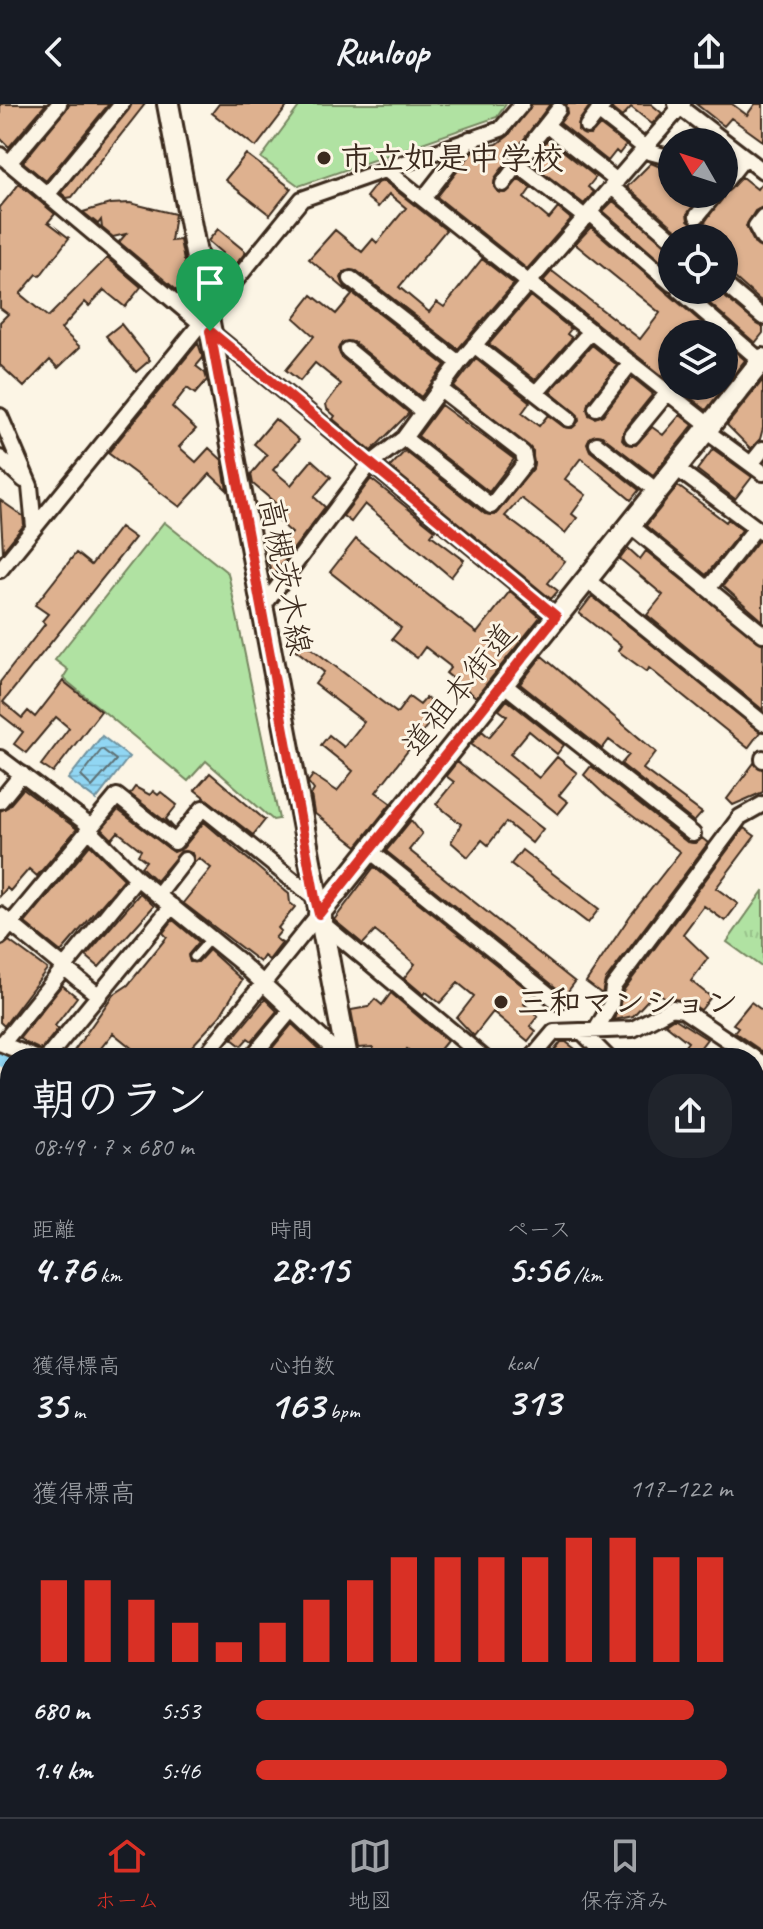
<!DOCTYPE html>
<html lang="ja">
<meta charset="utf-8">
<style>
body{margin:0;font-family:Caveat,"Klee One",sans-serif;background:#20242c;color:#f1f3f6;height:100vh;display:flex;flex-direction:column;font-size:30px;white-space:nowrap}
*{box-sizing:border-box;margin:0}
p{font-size:26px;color:#9ea1a6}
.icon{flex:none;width:44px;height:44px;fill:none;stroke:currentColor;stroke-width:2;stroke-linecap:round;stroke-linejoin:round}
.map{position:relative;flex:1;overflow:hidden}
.side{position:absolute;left:0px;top:944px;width:764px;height:770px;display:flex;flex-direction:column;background:#171b24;border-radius:32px 32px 0 0;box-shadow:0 2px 6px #0004}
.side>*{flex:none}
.needle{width:52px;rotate:309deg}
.controls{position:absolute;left:658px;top:24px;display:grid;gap:16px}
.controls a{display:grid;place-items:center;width:80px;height:80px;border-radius:50%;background:#171b24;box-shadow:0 2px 6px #0004;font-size:40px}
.pin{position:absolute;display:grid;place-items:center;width:68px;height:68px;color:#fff;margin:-82px -34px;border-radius:50% 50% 50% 0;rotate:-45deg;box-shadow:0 0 8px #0007}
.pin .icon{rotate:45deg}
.round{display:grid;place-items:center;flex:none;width:84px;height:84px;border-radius:32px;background:#20242c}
.head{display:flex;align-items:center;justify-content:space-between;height:136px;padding:0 32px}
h1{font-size:44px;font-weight:800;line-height:60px}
.stats{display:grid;grid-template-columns:repeat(3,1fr);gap:12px;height:136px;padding:8px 32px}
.stats div{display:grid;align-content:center}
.stats b{font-size:40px;font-weight:800}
.stats small{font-size:22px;font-weight:400}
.stats p{font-size:22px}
.chart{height:224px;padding:16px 32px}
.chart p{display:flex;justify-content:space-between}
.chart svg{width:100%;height:144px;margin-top:8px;stroke:#d93025;stroke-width:6}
ul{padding:0 32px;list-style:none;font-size:26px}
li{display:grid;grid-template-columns:128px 96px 1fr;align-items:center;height:60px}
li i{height:20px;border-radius:10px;background:#d93025}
header{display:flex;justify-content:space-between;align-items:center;height:104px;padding:0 32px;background:#171b24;font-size:36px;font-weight:800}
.menu{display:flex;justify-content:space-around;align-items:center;height:112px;border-top:2px solid #363941;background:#171b24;font-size:22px;color:#9ea1a6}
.menu a{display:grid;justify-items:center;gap:4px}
.menu .current{color:#d93025}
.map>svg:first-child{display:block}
.grass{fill:url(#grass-tufts);stroke:#768660;stroke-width:2}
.park{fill:#b0e2a2;stroke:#768660;stroke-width:2}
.water{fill:url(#water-rules);stroke:#6f919e;stroke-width:2}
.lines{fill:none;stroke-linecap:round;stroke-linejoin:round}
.shore{stroke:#5d6f73;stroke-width:2}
.river{stroke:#91d6f3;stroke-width:26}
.building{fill:#deb18f;stroke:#3b2a1e;stroke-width:2}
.lane-casing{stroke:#3b2a1e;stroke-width:13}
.street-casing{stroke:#3b2a1e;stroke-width:20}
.secondary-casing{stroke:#3b2a1e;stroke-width:26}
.lane{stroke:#fcf5e5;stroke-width:7}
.street{stroke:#fcf5e5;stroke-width:14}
.secondary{stroke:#fcf5e5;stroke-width:20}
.route-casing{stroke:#fff;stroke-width:16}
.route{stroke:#d93025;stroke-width:10}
.poi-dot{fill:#3b2a1e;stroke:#fcf5e5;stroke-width:3}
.labels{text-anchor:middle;stroke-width:6;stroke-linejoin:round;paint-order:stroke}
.poi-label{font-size:32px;font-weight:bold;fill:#3b2a1e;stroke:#fcf5e5;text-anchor:start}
.street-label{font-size:32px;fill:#3b2a1e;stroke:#fcf5e5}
</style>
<header><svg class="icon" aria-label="back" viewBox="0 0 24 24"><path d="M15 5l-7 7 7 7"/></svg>Runloop<svg class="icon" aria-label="share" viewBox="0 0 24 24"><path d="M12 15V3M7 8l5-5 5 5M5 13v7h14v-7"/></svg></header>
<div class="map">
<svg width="763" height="1713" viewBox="0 0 763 1713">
<defs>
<pattern id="grass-tufts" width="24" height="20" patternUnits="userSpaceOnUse" patternTransform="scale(2)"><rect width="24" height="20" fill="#b0e2a2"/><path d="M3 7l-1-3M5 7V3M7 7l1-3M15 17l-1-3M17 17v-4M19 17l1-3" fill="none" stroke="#98c28b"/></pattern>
<pattern id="water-rules" width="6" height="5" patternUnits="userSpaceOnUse" patternTransform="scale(2)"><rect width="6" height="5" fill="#91d6f3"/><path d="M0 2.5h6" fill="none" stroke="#7eb8d0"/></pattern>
</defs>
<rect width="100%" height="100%" fill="#fcf5e5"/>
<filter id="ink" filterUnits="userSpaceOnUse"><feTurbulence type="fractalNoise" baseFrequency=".0125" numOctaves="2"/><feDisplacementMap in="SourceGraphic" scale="16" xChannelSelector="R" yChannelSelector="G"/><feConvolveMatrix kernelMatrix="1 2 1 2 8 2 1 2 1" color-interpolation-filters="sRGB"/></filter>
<g filter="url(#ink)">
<path class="grass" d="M763,787V864L727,838Z"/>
<path class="park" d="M301,0H506L497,13L299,82L261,54Z
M164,418L228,469L279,715L273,716L206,657L188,677L63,574L68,566L55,556Z"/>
<path class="water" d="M102,632L129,653L96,696L68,675Z"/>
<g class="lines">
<path class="shore" d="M102,645L116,656L92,683L81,672Z"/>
<path class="river" d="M0,948L13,954
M754,1413L763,1402"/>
</g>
<path class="building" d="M0,0H46L9,43L0,34Z
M70,0H109L46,77L23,58Z
M132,0H145L72,93L67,94L61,89Z
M219,0H289L256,43L212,9Z
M532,0H550L495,74L494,83L498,88L506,89L519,75L531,84L524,94L549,115L558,104L571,115L527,165L437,93L475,45L497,40L508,32Z
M566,0H591L579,17L578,26L590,31L600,21L626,41L619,50L616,47L608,57L560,19L568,8Z
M614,0H651L662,9L652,20L631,3L622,13L612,5Z
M696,0H732L747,11L755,0H763V37L731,14L724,22Z
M548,35L596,73L588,83L594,88L584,100L531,59Z
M246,50L291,84L270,111L225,76Z
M651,59L672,68V90H702L687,110L688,116L696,122L705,118L725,89L742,73L757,85L763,77V103L755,107L746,122L755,140L763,145V199L727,167L730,164L724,159V134H686L627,83Z
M384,77L446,126L399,183L429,208L437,198L444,203L482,155L514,180L458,245L357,167L344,168L341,174L345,183L445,261L421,293L354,238L341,239L338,245L342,254L409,309L371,347L333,315L335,312L327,305L326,300L341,280L315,259L300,277L286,266L314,232L294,214L312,191L336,210L352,191L309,155L335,126L362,148L373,135L377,139L406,104L389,90L378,103L366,93L377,79Z
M19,80L55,110L48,118L69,134L40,172L37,170L20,190L48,213L107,154L141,183L125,203L104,186L89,202L85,198L61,225L80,243L58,264L50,256L24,283L0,261V218L8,210L0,204V103Z
M613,97L672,145V167L603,107Z
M130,99L175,110L171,137L180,136L192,199L119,138L126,130L113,133L102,124L101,116L98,120L83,108L110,100Z
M591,123L715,230H672L670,278L543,177L552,167L640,235L660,209L575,140Z
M218,125L246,148L226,172L212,160L222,149L208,137Z
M694,186H716L763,223V229L755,239Z
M530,192L571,225L567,230L572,234L535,276L489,240Z
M121,220L150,256L136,268L106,232Z
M724,238L745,256L706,306L676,282H724Z
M198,239L203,254L196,262L205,269L207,276L195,290L187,284L172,303L196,325L179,343L196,358L209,344L222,356L227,386L210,370L180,403L108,349Z
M592,241L617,261L588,299L589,311L595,314L603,311L632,273L653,290L624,326L622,335L626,340L636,341L652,323L663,331L680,311L693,321L653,371L602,332L590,333L587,339L590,347L639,386L631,396L581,354L565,375L586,391L572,410L577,414L565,429L521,394L505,412L565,457L548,479L558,487L551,495L390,363L405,347L485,410L495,411L533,365V347L454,283L476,255L530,298L522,309L539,322L548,311L564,323L572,324L579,317L578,311L550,288Z
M763,276V324L760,335L751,345L727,321Z
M441,301L514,355L489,388L418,332Z
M275,315L299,336L273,366L291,381L312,356L331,373L314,393L325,403L273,472L268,458L292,429L274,413L281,404L253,380L251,370L267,351L254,340Z
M713,345L752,373L735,395L697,366Z
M371,375L435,426L431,431L464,456L451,473L365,400L351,418L343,412Z
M678,382L726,418L728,415L742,426L706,471L646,422Z
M0,396L23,412L24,421L3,447Z
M120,423L135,434L3,598L22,614L28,607L35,613L63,577L101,607L53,669L41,661L69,624L56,613L26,649L14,640L23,628L0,610V578L45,520L42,517L48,510L35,501L76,449L91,461Z
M356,435L477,529L510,487L540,513L476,593L446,569L451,563L425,543L417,554L392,535L401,524L330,468Z
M758,437L763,439V517L723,482Z
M628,444L640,455L646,447L763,540V606L647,511L663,491L620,455Z
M592,492L760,628L748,644L649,564L647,568L618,547L621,542L579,509Z
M295,532L397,609L409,593L420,601L426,594L440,605L376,688L391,699L357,742L314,709L311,691L314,686L308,678L313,671L337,687L353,667L321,641L329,631L344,643L364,618L315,580L324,568L288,540Z
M542,552L656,648L643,665L702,709L694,718L621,660L629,651L609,636L602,645L520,580Z
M507,596L564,641L557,650L529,627L510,650L539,674L557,653L577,669L559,691L568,698L558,710L471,640L482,627L489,633L507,612L499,606Z
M457,658L543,725L532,739L506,718L488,741L482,736L468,753L451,738L461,720L436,700L454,678L446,672Z
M754,659L763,666V688L733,701L727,695Z
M591,662L687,738L696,739L702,734L708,739L605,877L602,890L586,878L630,812L680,748L605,691L584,671Z
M210,669L265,716L253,731L195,686Z
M135,683L150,691L153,687L158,691L161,688L177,701L166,715L174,724L130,690Z
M23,685L77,725L37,772L29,765L10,787L7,784L0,792V707L8,703Z
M118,706L174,748L183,744L204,718L289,790L290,799L295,803L278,824L281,827L275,834L282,839L269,856L264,852L260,858L183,799L211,764L199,754L194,759L192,749L181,747L156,777L141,763L146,757L138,751L141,746L118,728L112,735L102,725Z
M411,716L422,730L409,746L575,878L565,891L386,747Z
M744,724L755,732L716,784L738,800L725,817L704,802L683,830L708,854L691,877L711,893L701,906L685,896L667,895L656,887L633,912L614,916L623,887Z
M90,741L124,775L61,848L25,819Z
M522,746L599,805L588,819L511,760Z
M374,763L533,890L524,900L538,912L530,922L536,927L528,937L493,908L474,932L457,914L474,892L458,879L440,899L426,888L424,891L404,874L415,860L397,845L375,827L363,840L334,816Z
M140,789L154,802L99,863L86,852Z
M173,816L199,838L188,851L190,858H198L209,846L242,876L220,912L181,954H144L113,929L93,954H69L113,891L128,881L167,833L163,829Z
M9,837L47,865L4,922L0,918V843Z
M62,881L77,893L55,922L58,925L41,946L26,939L20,934Z
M391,889L447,937L433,954H418L407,945L400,954H375L373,943L358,944L351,906L368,903L375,895L382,901Z
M265,895L277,907L252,937L248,934L241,942L232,935Z
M751,898L763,907V948L734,928L738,923L733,920Z
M674,914L707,935L697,948L705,954H676L688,938L665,920Z
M292,920L328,954H264Z
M561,938H566L587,954H548Z"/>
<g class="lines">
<g class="lane-casing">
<path id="lane" d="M194,853L211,834
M0,1242L10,1227
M0,1287L1,1288"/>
</g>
<g class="street-casing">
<path id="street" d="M676,0L763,67
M598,7L644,43
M546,21L617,77
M587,22L604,0
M535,35L558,6
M642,46L672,54
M0,51L199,218
M9,59L59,0
M518,61L586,114
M385,65L710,322
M724,79L745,53
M503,80L532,41
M612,83L672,135
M47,91L122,0
M423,95L470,35
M590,109L672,180
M697,112L715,90
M763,113L756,122L763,135
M351,175L459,259
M724,180L763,213
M679,186L761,257
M210,227L556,512
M474,241L569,315
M348,246L422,307
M536,289L591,227
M596,304L631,259
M0,312L30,382L34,423
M706,327L763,369
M632,332L668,288
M404,334L491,402L525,359L523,349L439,284
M597,340L657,387
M0,354L24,376
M751,360L763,345
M676,364L763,429
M630,421L763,530
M0,466L302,95L501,25L522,0
M586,475L763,619
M708,485L755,425
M262,504L369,361L404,334L459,259L683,0
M502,579L693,730
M0,654L86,719L91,728L137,774L240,858L343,954
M763,654V656
M0,697L22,670
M369,746L558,898
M158,791L185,756
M0,811L99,892
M321,818L484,954
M0,833L117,692L175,738L203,704L315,794
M596,926L611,900L613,883L740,713L763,700
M581,927L608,954
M0,939L35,954
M2,940L137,774
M47,954L172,802
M203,954L319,810
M251,954L291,906
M532,954L554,928L633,925L672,904L683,906L763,960
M0,991L10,1000
M754,1099L763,1088
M0,1121L10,1130
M754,1182L763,1171
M0,1199L10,1183
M0,1231L4,1234
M754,1270L763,1259
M754,1292L763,1300
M754,1356L763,1345
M0,1392L10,1382
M0,1407L10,1415
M0,1453L10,1441
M754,1477L763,1466
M754,1510L763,1517
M0,1548L10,1557
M754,1553L763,1561
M0,1682L10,1671
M144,1704L156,1713
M397,1704L399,1713
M568,1704L577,1713
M743,1704L752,1713
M167,1713L175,1704
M598,1713L605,1704"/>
</g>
<g class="secondary-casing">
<path id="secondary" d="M168,0L347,954
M319,810L763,255
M460,1713L488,1709"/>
</g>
<use href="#lane" class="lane"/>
<use href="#street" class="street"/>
<use href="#secondary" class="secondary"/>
</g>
</g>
<g class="lines" filter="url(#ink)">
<g class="route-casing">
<path id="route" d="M210,227L556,512L319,810L315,794Z"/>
</g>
<use href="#route" class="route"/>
</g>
<g class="poi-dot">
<circle cx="324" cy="54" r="8"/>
<circle cx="501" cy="898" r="8"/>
</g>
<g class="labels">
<g class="poi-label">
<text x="340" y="65">市立如是中学校</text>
<text x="517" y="909">三和マンション</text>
</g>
<g class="street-label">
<text transform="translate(286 472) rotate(79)" y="11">高槻茨木線</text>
<text transform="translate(459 585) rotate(-51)" y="11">道祖本街道</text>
</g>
</g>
</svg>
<div class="controls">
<a><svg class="needle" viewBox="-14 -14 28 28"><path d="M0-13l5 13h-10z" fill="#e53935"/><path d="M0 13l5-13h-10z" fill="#9ea1a6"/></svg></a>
<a><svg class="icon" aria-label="locate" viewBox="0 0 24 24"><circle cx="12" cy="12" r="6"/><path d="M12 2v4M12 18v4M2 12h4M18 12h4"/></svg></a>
<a><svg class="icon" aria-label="layers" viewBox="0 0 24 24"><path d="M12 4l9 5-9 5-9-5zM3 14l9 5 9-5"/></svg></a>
</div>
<div class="pin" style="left:210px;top:227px;background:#1e9e55"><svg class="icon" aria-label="arrive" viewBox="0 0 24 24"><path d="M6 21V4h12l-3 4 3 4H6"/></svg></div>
<section class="side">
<div class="head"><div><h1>朝のラン</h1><p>08:49 · 7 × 680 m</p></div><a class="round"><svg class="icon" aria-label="share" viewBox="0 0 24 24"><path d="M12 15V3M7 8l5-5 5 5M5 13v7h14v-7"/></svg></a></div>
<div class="stats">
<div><p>距離</p><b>4.76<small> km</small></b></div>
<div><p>時間</p><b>28:15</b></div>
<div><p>ペース</p><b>5:56<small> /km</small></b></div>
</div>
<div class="stats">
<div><p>獲得標高</p><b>35<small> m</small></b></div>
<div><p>心拍数</p><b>163<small> bpm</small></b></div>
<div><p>kcal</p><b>313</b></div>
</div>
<div class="chart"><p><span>獲得標高</span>117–122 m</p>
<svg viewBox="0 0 160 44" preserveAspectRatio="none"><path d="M5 44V19M15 44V19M25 44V25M35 44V32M45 44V38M55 44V32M65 44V25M75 44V19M85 44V12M95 44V12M105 44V12M115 44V12M125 44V6M135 44V6M145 44V12M155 44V12"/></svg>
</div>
<ul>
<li><b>680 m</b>5:53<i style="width:92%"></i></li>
<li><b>1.4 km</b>5:46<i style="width:99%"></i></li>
</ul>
</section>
</div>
<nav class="menu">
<a class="current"><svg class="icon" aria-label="home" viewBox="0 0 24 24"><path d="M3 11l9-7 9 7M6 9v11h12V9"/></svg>ホーム</a>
<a><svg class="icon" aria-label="map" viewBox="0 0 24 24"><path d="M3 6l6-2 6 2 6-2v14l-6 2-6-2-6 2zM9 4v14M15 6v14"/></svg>地図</a>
<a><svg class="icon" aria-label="saved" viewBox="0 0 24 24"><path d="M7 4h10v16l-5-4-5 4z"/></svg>保存済み</a>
</nav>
